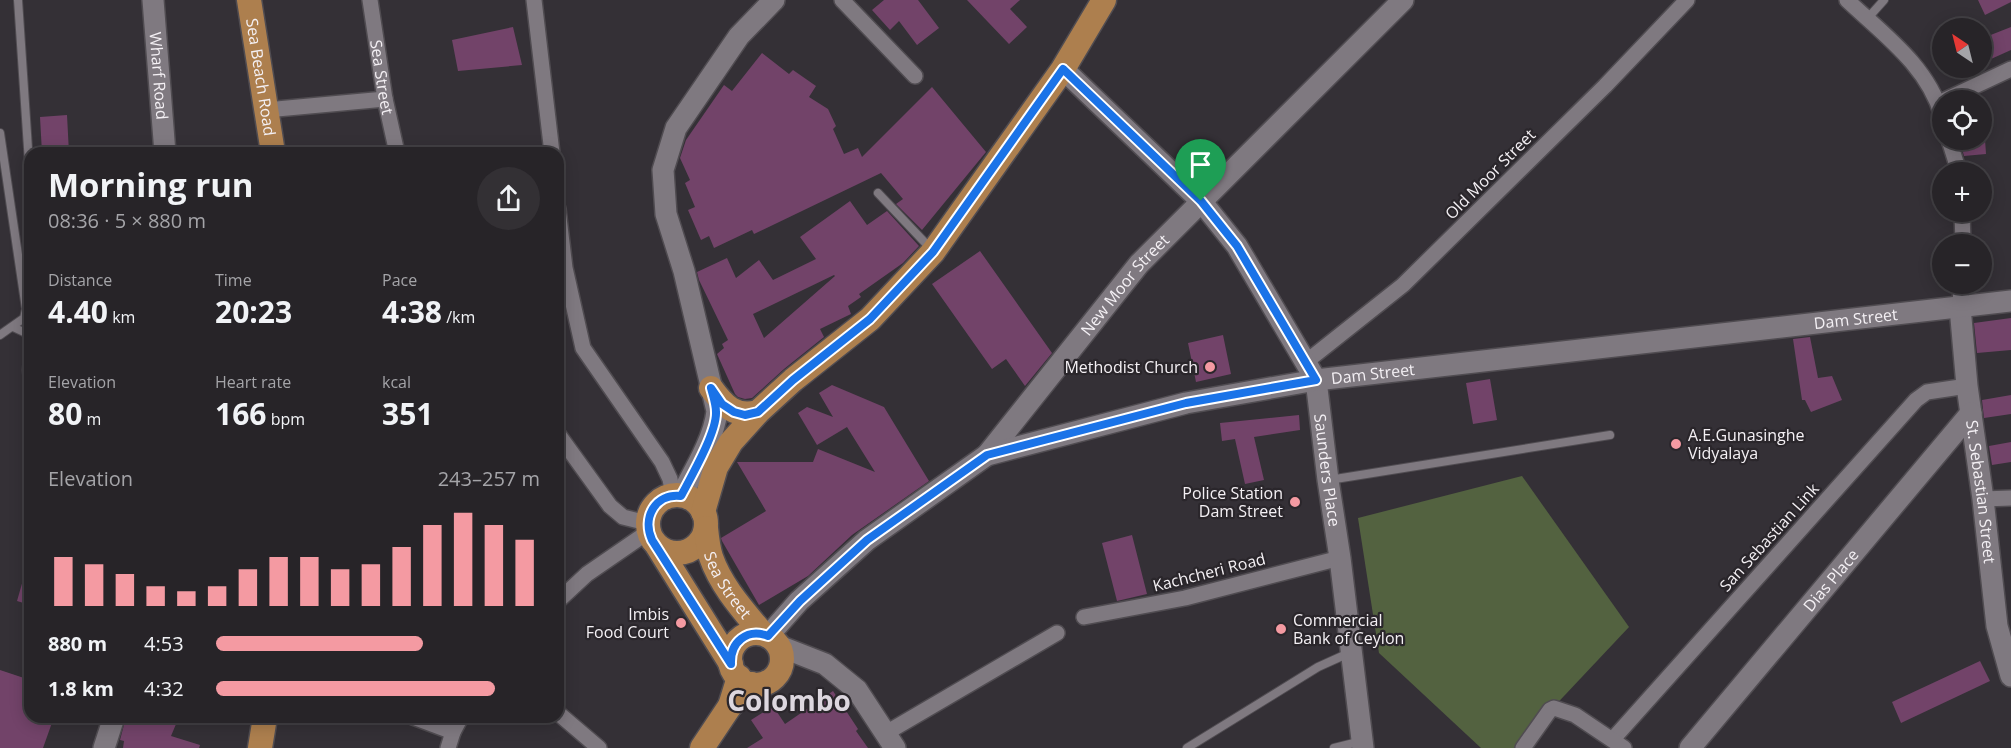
<!DOCTYPE html>
<meta charset="utf-8">
<style>
body{margin:0;font-family:"Open Sans",sans-serif;background:#333034;color:#f1f3f6;height:100vh;display:flex;flex-direction:column;font-size:22px;white-space:nowrap}
*{box-sizing:border-box;margin:0}
p{font-size:20px;color:#a4a4a8}
.icon{flex:none;width:33px;height:33px;fill:none;stroke:currentColor;stroke-width:2;stroke-linecap:round;stroke-linejoin:round}
.map{position:relative;flex:1;overflow:hidden}
.side{position:absolute;left:24px;top:147px;width:540px;height:576px;display:flex;flex-direction:column;background:#272428;border-radius:18px;box-shadow:0 3px 15px #0003,0 0 0 2px #434145}
.side>*{flex:none}
.needle{width:39px;rotate:325deg}
.controls{position:absolute;left:1932px;top:18px;display:grid;gap:12px}
.controls a{display:grid;place-items:center;width:60px;height:60px;border-radius:50%;background:#272428;box-shadow:0 3px 15px #0003,0 0 0 2px #434145;font-size:30px}
.pin{position:absolute;display:grid;place-items:center;width:51px;height:51px;color:#fff;margin:-62px -26px;border-radius:50% 50% 50% 0;rotate:-45deg;box-shadow:0 0 6px #0007}
.pin .icon{rotate:45deg}
.round{display:grid;place-items:center;flex:none;width:63px;height:63px;border-radius:32px;background:#333034}
.head{display:flex;align-items:center;justify-content:space-between;height:102px;padding:0 24px}
h1{font-size:33px;font-weight:700;line-height:45px}
.stats{display:grid;grid-template-columns:repeat(3,1fr);gap:9px;height:102px;padding:6px 24px}
.stats div{display:grid;align-content:center}
.stats b{font-size:30px;font-weight:700}
.stats small{font-size:16px;font-weight:400}
.stats p{font-size:16px}
.chart{height:168px;padding:12px 24px}
.chart p{display:flex;justify-content:space-between}
.chart svg{width:100%;height:108px;margin-top:6px;stroke:#f49aa2;stroke-width:6}
ul{padding:0 24px;list-style:none;font-size:20px}
li{display:grid;grid-template-columns:96px 72px 1fr;align-items:center;height:45px}
li i{height:15px;border-radius:8px;background:#f49aa2}
.map>svg:first-child{display:block}
.green{fill:#536240}
.building{fill:#724369;fill-rule:evenodd}
.lines{fill:none;stroke-linecap:round;stroke-linejoin:round}
.lane-casing{stroke:#504c51;stroke-width:10}
.street-casing{stroke:#504c51;stroke-width:18}
.secondary-casing{stroke:#504c51;stroke-width:24}
.primary-casing{stroke:#504c51;stroke-width:27}
.lane{stroke:#7f7980;stroke-width:8}
.street{stroke:#7f7980;stroke-width:15}
.secondary{stroke:#7f7980;stroke-width:21}
.primary{stroke:#ad7f4e;stroke-width:24}
.route-casing{stroke:#fff;stroke-width:12}
.route{stroke:#1a73e8;stroke-width:8}
.poi-dot{fill:#f49aa2;stroke:#2a262b;stroke-width:2}
.labels{text-anchor:middle;stroke-width:4.5;stroke-linejoin:round;paint-order:stroke}
.street-label{font-size:16px;fill:#f4f0f4;stroke:#2a262b}
.poi-label{font-size:16px;fill:#f4f0f4;stroke:#2a262b;text-anchor:end}
.town-label{font-size:28px;font-weight:bold;fill:#ddd7df;stroke:#2a262b}
</style>
<div class="map">
<svg width="2011" height="748" viewBox="0 0 2011 748">
<rect width="100%" height="100%" fill="#343036"/>
<path class="green" d="M1522,476L1629,627L1515,748H1481L1379,653L1358,518Z"/>
<path class="building" d="M884,0H918L939,28L917,45L899,21L890,30L872,10Z
M967,0H1020L1010,9L1027,27L1009,44Z
M1978,0H2011V2L1985,15Z
M513,27L522,65L458,71L452,40Z
M2011,27V50L1991,59L1983,38Z
M762,53L789,74L793,70L816,86L809,97L828,109L836,126L833,129L844,154L858,148L862,157L932,87L986,152L922,230L896,204L903,199L881,173L754,234L752,230L714,248L709,236L701,240L688,210L695,207L685,183L690,180L680,158L686,140L724,85L732,91Z
M67,115L69,153H42L40,117Z
M1985,139L1986,154L1964,156L1960,141Z
M850,201L867,225L887,211L919,246L903,263L859,294L861,297L848,306L851,314L820,329L824,337L784,369L752,398L745,399L738,397L735,394L717,354L724,348L722,344L728,340L699,280L697,272L727,258L736,278L759,260L773,280L816,259L800,237ZM834,275L835,276L764,338L753,314Z
M980,251L1052,353L1025,386L1006,359L992,369L932,284Z
M2011,318V350L1977,353L1974,323Z
M1223,335L1231,374L1196,382L1188,343Z
M1810,337L1818,378L1832,376L1842,400L1811,412L1805,400H1802L1793,339Z
M1490,379L1497,420L1473,424L1466,383Z
M832,385L884,407L929,481L852,535L808,576L759,605L722,541L721,538L766,511L737,462H813L818,449L875,472L847,427L817,445L798,413L807,407L833,417L819,393Z
M2011,395V414L1984,418L1982,400Z
M1299,415L1300,430L1254,437L1264,480L1245,484L1235,439L1222,441L1220,423Z
M2011,442V462L1992,465L1989,446Z
M1132,535L1147,594L1117,601L1102,543Z
M27,566L30,567V605L17,601Z
M1980,661L1990,681L1901,723L1892,702Z
M0,670L30,680V717H54L43,748H0Z
M833,691L858,729L856,731L868,748H747L763,738L751,720L773,706L785,724Z
M126,717H179L171,736L200,745L199,748H123L124,741L120,740Z"/>
<g class="lines">
<g class="lane-casing">
<path id="lane" d="M18,0L30,178
M1867,19L1884,0
M0,133L26,309L24,318L0,335
M878,193L931,249
M13,327L30,335
M30,357C25,365 26,376 30,384
M1329,480L1610,435
M1187,748L1318,667L1349,653
M1334,748L1362,741"/>
</g>
<g class="street-casing">
<g id="street">
<path id="s1" d="M370,0L385,99L397,153"/>
<path d="M534,0L552,153"/>
<path d="M842,0L915,76"/>
<path d="M1847,0C1883,34 1928,66 1942,116"/>
<path d="M1945,100L2011,69"/>
<path d="M266,110L385,99"/>
<path d="M1949,140L1959,172"/>
<path d="M558,209L565,268L583,348L662,462L670,479L673,496"/>
<path d="M1962,212L1963,244"/>
<path d="M1960,307L1961,284"/>
<path d="M1306,362L1403,285L1605,86L1687,0"/>
<path d="M558,434L610,506L623,517L647,523"/>
<path d="M1983,499L2011,498"/>
<path d="M558,601L587,574L648,532"/>
<path d="M1084,617L1185,598L1340,558"/>
<path d="M558,713L599,748"/>
<path d="M413,717L453,732"/>
<path d="M886,733L1057,633"/>
<path d="M1613,739L1916,400L1927,392L1967,386"/>
<path d="M448,748L453,732L461,717"/>
<path d="M1523,748L1550,710L1554,708L1575,715L1624,748"/>
</g>
</g>
<g class="secondary-casing">
<g id="secondary">
<path id="s2" d="M153,0L165,153"/>
<path id="s3" d="M1063,69L1201,201L1237,246L1316,380L1328,480L1340,558L1363,748"/>
<path id="s4" d="M1960,307L1967,386L1983,499L1997,626L2011,676"/>
<path id="s5" d="M987,455L1139,264L1403,0"/>
<path d="M681,496C694,471 714,439 717,411L684,271L666,214L663,170L676,128L739,36L774,0"/>
<path id="s6" d="M768,636L799,601L867,540L987,455L1186,403L1316,380L2011,301"/>
<path d="M779,646L825,664L857,690L895,748"/>
<path d="M104,748L114,717"/>
<path id="s7" d="M1690,748L1971,413"/>
</g>
</g>
<g class="primary-casing">
<g id="primary">
<path id="s8" d="M249,0L273,153"/>
<path d="M711,388C724,406 735,418 758,412"/>
<circle cx="677" cy="524" r="29"/>
<path d="M703,512L716,467L731,442L758,412L793,380L870,319L933,252L1063,69L1104,0"/>
<path id="s9" d="M706,528C707,538 708,548 711,557C721,586 743,610 762,633"/>
<path d="M658,547L731,664"/>
<circle cx="756" cy="659" r="26"/>
<path d="M739,677L730,706L752,684"/>
<path d="M260,748L265,717"/>
<path d="M702,748L730,706"/>
</g>
</g>
<use href="#lane" class="lane"/>
<use href="#street" class="street"/>
<use href="#secondary" class="secondary"/>
<use href="#primary" class="primary"/>
</g>
<g class="lines">
<g class="route-casing">
<path id="route" d="M1063,69L1201,201L1237,246L1316,380L1186,403L987,455L867,540L800,601L768,636C747,628 730,642 731,664L652,540C642,518 655,493 681,496C691,477 717,432 716,412C716,404 713,396 711,388L722,404L734,412L745,415L758,412L793,380L870,319L933,252Z"/>
</g>
<use href="#route" class="route"/>
</g>
<g class="poi-dot">
<circle cx="1210" cy="367" r="6"/>
<circle cx="1676" cy="444" r="6"/>
<circle cx="1295" cy="502" r="6"/>
<circle cx="681" cy="623" r="6"/>
<circle cx="1281" cy="629" r="6"/>
</g>
<g class="labels">
<g class="street-label">
<text dy="6" stroke="none"><textPath href="#s2" startOffset="76">Wharf Road</textPath></text>
<text dy="6" stroke="none"><textPath href="#s8" startOffset="78">Sea Beach Road</textPath></text>
<text dy="6" stroke="none"><textPath href="#s1" startOffset="78">Sea Street</textPath></text>
<text transform="translate(1490 174) rotate(-45)" y="6">Old Moor Street</text>
<text dy="6" stroke="none"><textPath href="#s5" startOffset="219">New Moor Street</textPath></text>
<text dy="6" stroke="none"><textPath href="#s6" startOffset="1166">Dam Street</textPath></text>
<text dy="6" stroke="none"><textPath href="#s6" startOffset="680">Dam Street</textPath></text>
<text dy="6" stroke="none"><textPath href="#s3" startOffset="495">Saunders Place</textPath></text>
<text dy="6" stroke="none"><textPath href="#s4" startOffset="186">St. Sebastian Street</textPath></text>
<text transform="translate(1769 537) rotate(-48)" y="6">San Sebastian Link</text>
<text transform="translate(1209 572) rotate(-14)" y="6">Kachcheri Road</text>
<text dy="6" stroke="none"><textPath href="#s7" startOffset="219">Dias Place</textPath></text>
<text dy="6" stroke="none"><textPath href="#s9" startOffset="62">Sea Street</textPath></text>
</g>
<g class="poi-label">
<text x="1198" y="373">Methodist Church</text>
<text x="1688" y="441" text-anchor="start">A.E.Gunasinghe<tspan x="1688" dy="18">Vidyalaya</tspan></text>
<text x="1283" y="499">Police Station<tspan x="1283" dy="18">Dam Street</tspan></text>
<text x="669" y="620">Imbis<tspan x="669" dy="18">Food Court</tspan></text>
<text x="1293" y="626" text-anchor="start">Commercial<tspan x="1293" dy="18">Bank of Ceylon</tspan></text>
</g>
<g class="town-label">
<text x="789" y="711">Colombo</text>
</g>
</g>
</svg>
<div class="controls">
<a><svg class="needle" viewBox="-14 -14 28 28"><path d="M0-13l5 13h-10z" fill="#e53935"/><path d="M0 13l5-13h-10z" fill="#a4a4a8"/></svg></a>
<a><svg class="icon" aria-label="locate" viewBox="0 0 24 24"><circle cx="12" cy="12" r="6"/><path d="M12 2v4M12 18v4M2 12h4M18 12h4"/></svg></a>
<a>+</a>
<a>−</a>
</div>
<div class="pin" style="left:1201px;top:201px;background:#1e9e55"><svg class="icon" aria-label="arrive" viewBox="0 0 24 24"><path d="M6 21V4h12l-3 4 3 4H6"/></svg></div>
<section class="side">
<div class="head"><div><h1>Morning run</h1><p>08:36 · 5 × 880 m</p></div><a class="round"><svg class="icon" aria-label="share" viewBox="0 0 24 24"><path d="M12 15V3M7 8l5-5 5 5M5 13v7h14v-7"/></svg></a></div>
<div class="stats">
<div><p>Distance</p><b>4.40<small> km</small></b></div>
<div><p>Time</p><b>20:23</b></div>
<div><p>Pace</p><b>4:38<small> /km</small></b></div>
</div>
<div class="stats">
<div><p>Elevation</p><b>80<small> m</small></b></div>
<div><p>Heart rate</p><b>166<small> bpm</small></b></div>
<div><p>kcal</p><b>351</b></div>
</div>
<div class="chart"><p><span>Elevation</span>243–257 m</p>
<svg viewBox="0 0 160 44" preserveAspectRatio="none"><path d="M5 44V24M15 44V27M25 44V31M35 44V36M45 44V38M55 44V36M65 44V29M75 44V24M85 44V24M95 44V29M105 44V27M115 44V20M125 44V11M135 44V6M145 44V11M155 44V17"/></svg>
</div>
<ul>
<li><b>880 m</b>4:53<i style="width:64%"></i></li>
<li><b>1.8 km</b>4:32<i style="width:86%"></i></li>
</ul>
</section>
</div>
